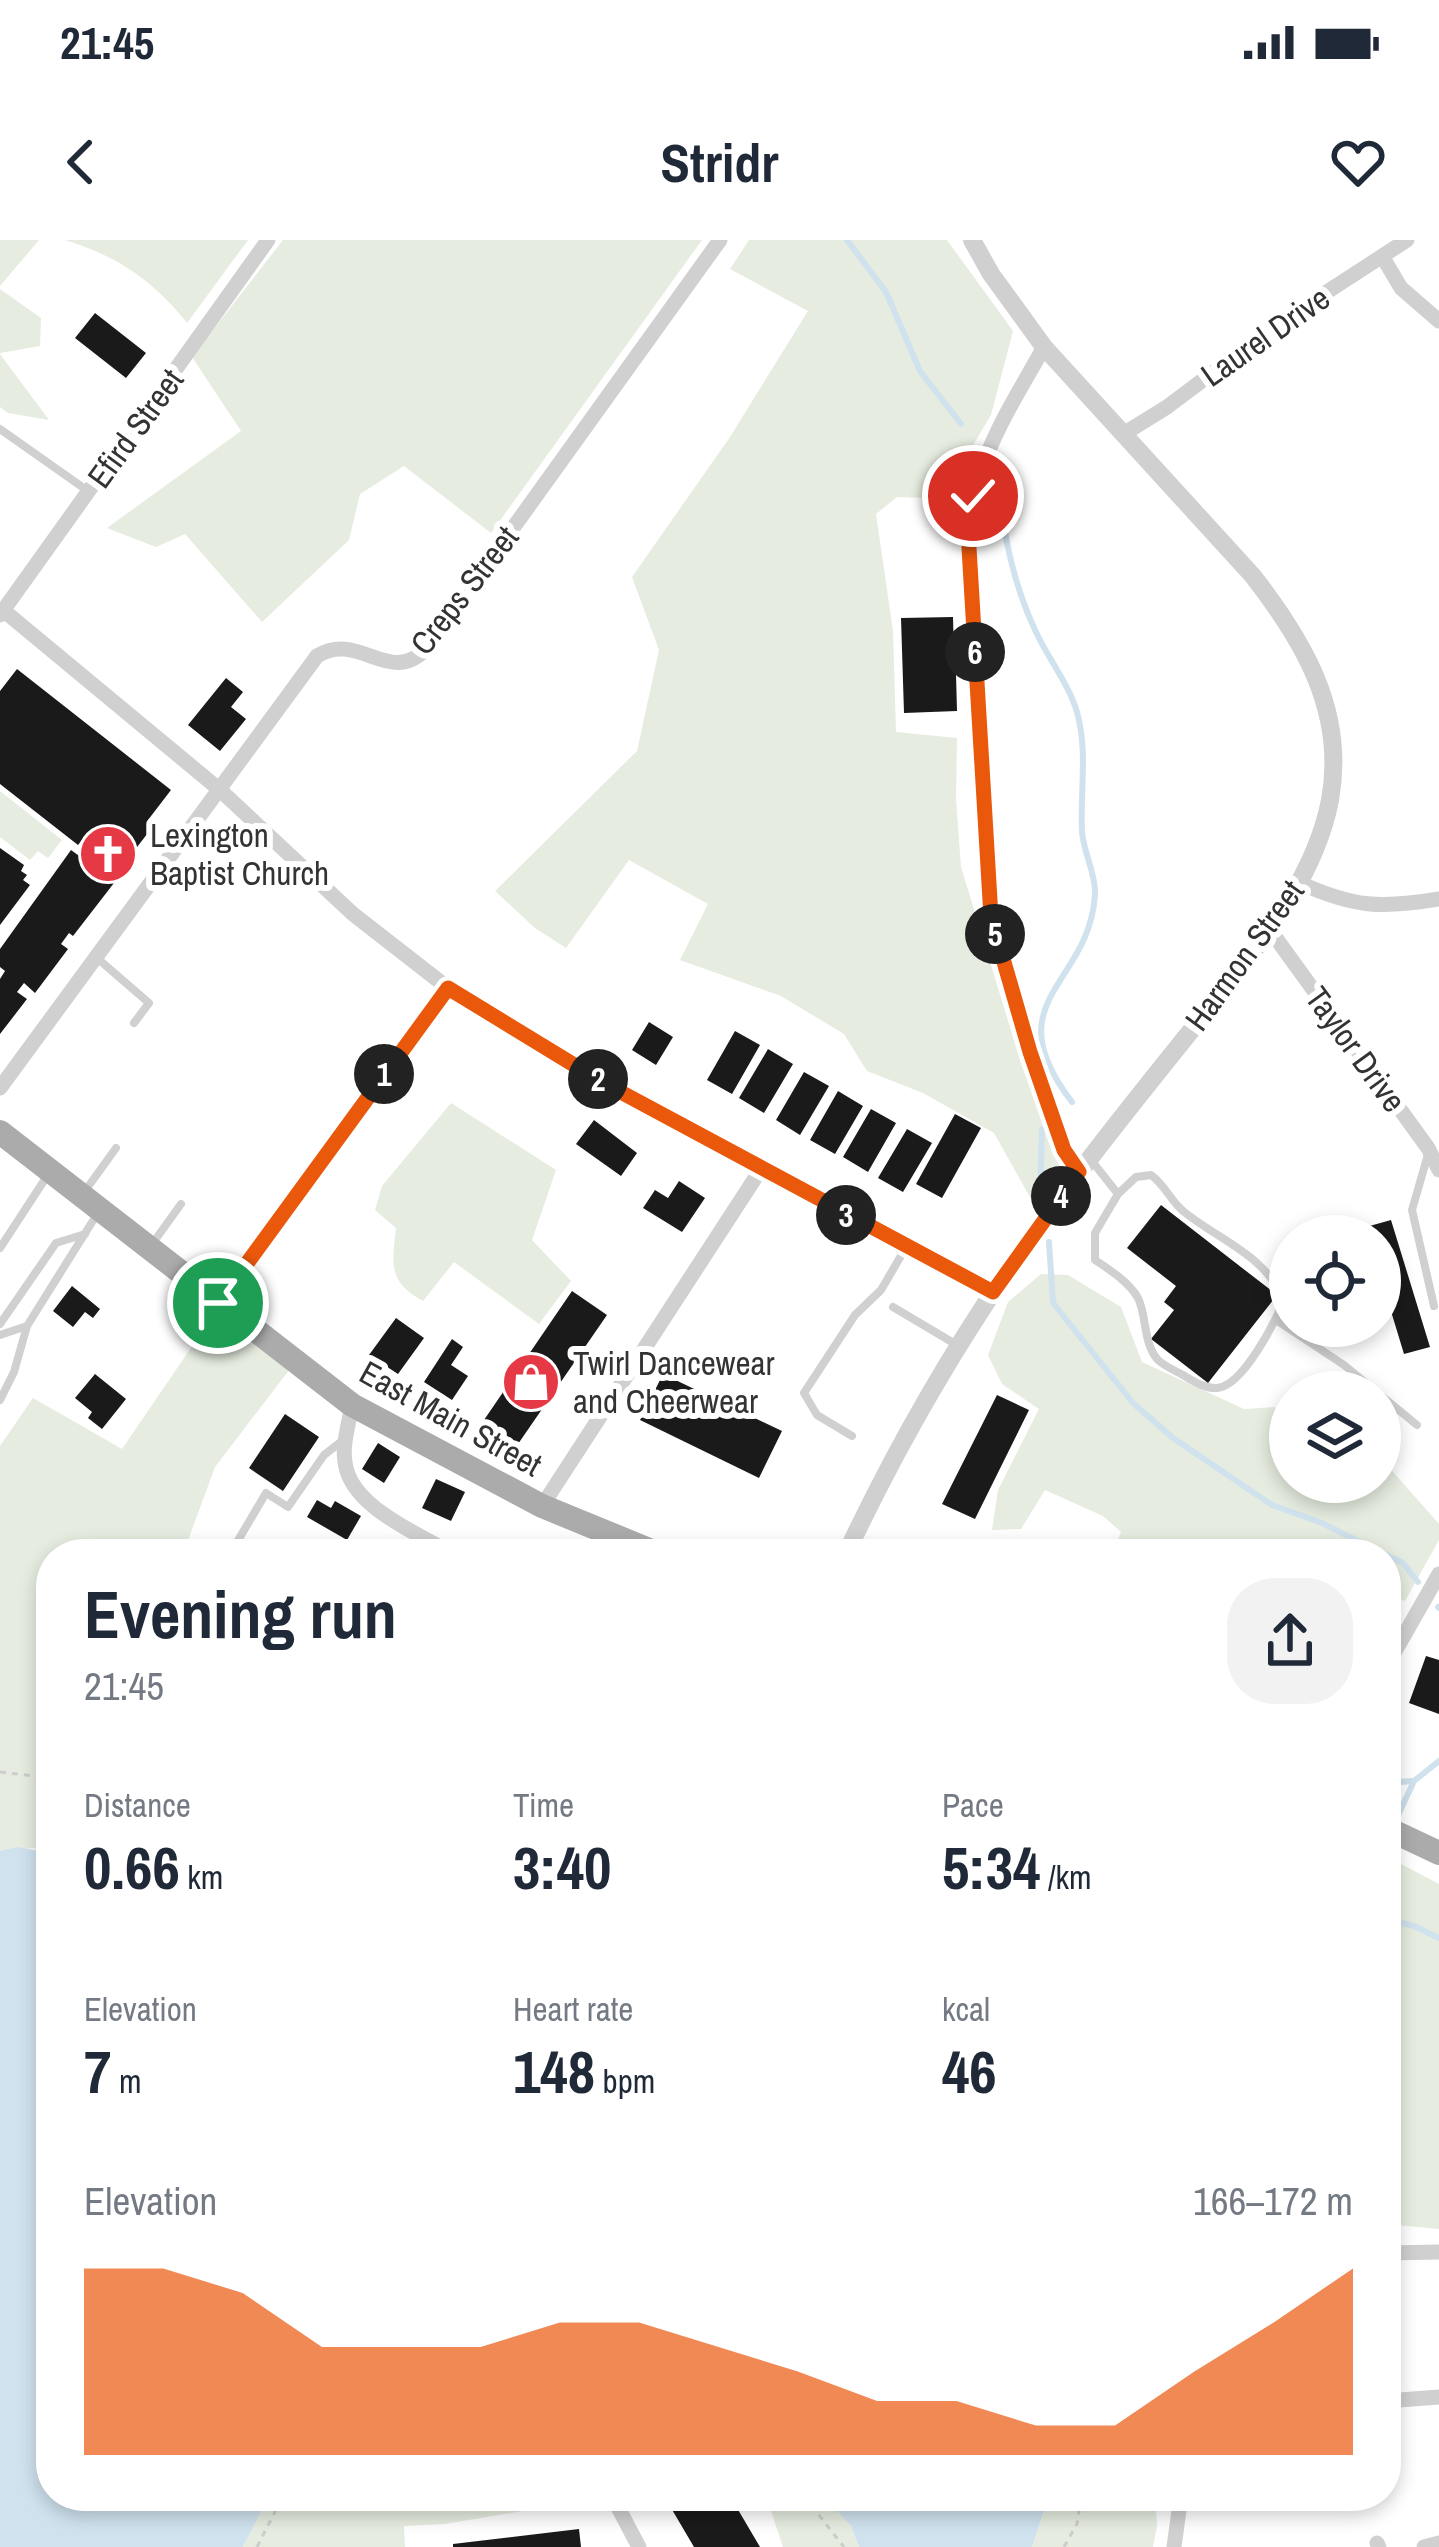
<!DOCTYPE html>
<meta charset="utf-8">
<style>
body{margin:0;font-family:"Archivo Narrow",sans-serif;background:#f2f2f3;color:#1f2937;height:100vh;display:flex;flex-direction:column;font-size:45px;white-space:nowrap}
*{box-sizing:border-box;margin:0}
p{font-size:39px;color:#747a83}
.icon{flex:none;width:66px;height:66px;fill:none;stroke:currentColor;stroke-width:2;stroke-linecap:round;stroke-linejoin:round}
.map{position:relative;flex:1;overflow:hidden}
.side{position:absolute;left:36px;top:1299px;width:1365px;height:972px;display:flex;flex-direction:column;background:#fff;border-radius:48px;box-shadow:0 6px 18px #0003}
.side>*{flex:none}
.buttons{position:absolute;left:1269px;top:975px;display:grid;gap:24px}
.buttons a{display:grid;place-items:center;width:132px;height:132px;border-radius:50%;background:#fff;box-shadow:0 6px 18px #0003;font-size:60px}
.pin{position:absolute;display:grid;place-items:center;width:102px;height:102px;color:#fff;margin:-51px;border:6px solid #fff;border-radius:50%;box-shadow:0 3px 12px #0007}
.km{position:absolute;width:60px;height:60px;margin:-30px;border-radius:50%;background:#222;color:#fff;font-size:33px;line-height:60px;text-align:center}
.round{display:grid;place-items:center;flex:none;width:126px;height:126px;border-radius:48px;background:#f2f2f3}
.headline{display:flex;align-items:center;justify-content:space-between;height:204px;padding:0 48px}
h1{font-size:66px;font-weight:800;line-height:90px}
.figures{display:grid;grid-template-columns:repeat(3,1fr);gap:18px;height:204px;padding:12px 48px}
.figures div{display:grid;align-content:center}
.figures b{font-size:60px;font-weight:800}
.figures small{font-size:33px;font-weight:400}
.figures p{font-size:33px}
.chart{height:336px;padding:24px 48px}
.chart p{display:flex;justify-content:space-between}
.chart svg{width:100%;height:216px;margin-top:12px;fill:#ea580c;opacity:.7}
.status{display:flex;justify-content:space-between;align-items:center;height:84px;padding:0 60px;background:#fff;direction:ltr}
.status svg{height:33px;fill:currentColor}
header{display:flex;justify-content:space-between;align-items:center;height:156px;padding:0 48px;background:#fff;font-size:54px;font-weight:800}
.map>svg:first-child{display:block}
.green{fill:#e6ecdf}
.water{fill:#cfe2ee}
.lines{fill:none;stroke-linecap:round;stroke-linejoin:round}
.stream{stroke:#cfe2ee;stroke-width:6}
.building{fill:#1a1a1a}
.path{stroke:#cdcdcd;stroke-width:3;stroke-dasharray:6 6;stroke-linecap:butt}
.service{stroke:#d0d0d0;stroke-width:8}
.minor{stroke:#d0d0d0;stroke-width:15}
.tertiary{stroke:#d0d0d0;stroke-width:18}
.primary{stroke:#ababab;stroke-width:24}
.route-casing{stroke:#fff;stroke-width:24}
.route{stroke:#ea580c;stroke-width:15}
.labels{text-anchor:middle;stroke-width:12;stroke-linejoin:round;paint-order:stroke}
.street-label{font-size:33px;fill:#333;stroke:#fff}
.poi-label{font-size:33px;fill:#333;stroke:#fff;text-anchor:start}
</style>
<div class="status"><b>21:45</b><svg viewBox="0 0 49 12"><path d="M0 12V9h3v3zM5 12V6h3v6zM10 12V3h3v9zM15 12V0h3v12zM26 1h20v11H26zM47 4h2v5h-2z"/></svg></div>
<header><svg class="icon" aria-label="back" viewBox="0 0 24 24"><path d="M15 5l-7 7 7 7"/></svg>Stridr<svg class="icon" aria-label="heart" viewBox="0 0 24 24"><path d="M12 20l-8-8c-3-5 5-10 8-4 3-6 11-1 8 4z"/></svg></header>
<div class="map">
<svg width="1439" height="2307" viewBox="0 0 1439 2307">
<rect width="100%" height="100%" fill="#fff"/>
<path class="green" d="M0,0H39L0,46Z
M65,0H248L187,83C153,40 117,16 65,0Z
M283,0H702L491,293L404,226L360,254L349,300L262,382L185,294L156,307L107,288L241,191L192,117Z
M749,0H947L1013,91L991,175L963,222L948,259L897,257L876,274L893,391L896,492L957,498L956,559L961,627L1021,823L1060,928L1035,966L994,893L923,853L867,831L844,794L781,756L680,720L708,664L629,620L566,708L535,688L495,651L637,511L659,410L632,337L730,197L808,71L730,29Z
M0,49L41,78L40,106L0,113Z
M0,114L49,180L8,173L0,167Z
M0,551L62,600L48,618L38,611L30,620L0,597Z
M451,863L556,930L532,1000L571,1041L539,1084L454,1022L423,1061C388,1042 392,1024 396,988L375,970L382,946Z
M1041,1034L1068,1035L1121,1067L1142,1122L1244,1169L1274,1167L1290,1179V1242H1380V1217L1439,1284V1300L1405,1361L1386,1352V1314H1112L1121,1292L1103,1276L1045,1250L1021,1289L992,1290L998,1250L1039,1169L1002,1144L988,1115L1008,1062Z
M217,1063L296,1121L215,1227L183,1314H51V1613L33,1608L0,1611V1206L33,1158L122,1209L212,1077Z
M1386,1616L1439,1644V1989L1386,1984Z
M269,2256H560L558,2265L445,2284L404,2286L405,2307H243Z
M766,2256H823L851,2286L859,2307H783Z
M1049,2256H1155L1157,2286L1153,2307H1032Z"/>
<path class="water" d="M18,1607L51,1613V2256H269L243,2307H0V1611Z
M823,2256H1049L1032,2307H859L851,2286Z"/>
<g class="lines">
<path class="stream" d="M847,0L886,52L920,131L961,184
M1001,238C1000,287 1014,345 1035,390C1047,417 1069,444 1077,472C1088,511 1080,552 1082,591C1083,612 1096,633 1095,654C1090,746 993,759 1072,862
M1040,960L1042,889
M1049,1002L1053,1063L1133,1163L1173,1198L1272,1265L1322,1283L1384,1314
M1386,1315L1403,1323L1418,1342
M1438,1367L1439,1368
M1386,1543L1412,1541
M1393,1586L1414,1541L1439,1521
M1386,1679L1414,1686L1439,1698"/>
</g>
<path class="building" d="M95,73L146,113L126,138L75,98Z
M953,377L954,414H962L963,434H956L957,471L904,473L901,378Z
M17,429L171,550L148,580L154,585L111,641L114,643L73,696L69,693L61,704L68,709L35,753L24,743L17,752L27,759L0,794V739L5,731L0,727V709L71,610L82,618L91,607L82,600L78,605L0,544V451Z
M226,438L243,452L231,467L246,479L220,511L188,485Z
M0,608L24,625L21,631L27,635L23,640L30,645L0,685Z
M649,782L673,797L656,825L632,810Z
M735,791L760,805L732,854L707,840Z
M768,809L793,824L764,873L739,858Z
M804,832L829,846L800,895L776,880Z
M838,851L863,866L835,914L810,900Z
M871,869L896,883L868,932L843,917Z
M955,874L981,888L942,958L916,944Z
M594,880L637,913L621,936L576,904Z
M907,889L932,903L903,952L878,938Z
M679,941L705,958L682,992L643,968L655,950L668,958Z
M1161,965L1277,1055L1208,1143L1151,1099L1174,1070L1164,1062L1176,1046L1127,1008Z
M1391,980L1430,1107L1404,1114L1380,1035V996H1368L1366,987Z
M72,1046L100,1069L93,1078L85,1072L73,1087L53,1071Z
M572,1051L607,1075L518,1204L484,1180Z
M396,1078L424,1098L398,1134L369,1115Z
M452,1099L463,1107L451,1125L468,1136L452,1160L424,1142Z
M95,1134L126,1159L102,1189L88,1178L92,1172L75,1158Z
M663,1134L782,1191L759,1238L640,1180Z
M997,1155L1029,1170L975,1279L942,1264Z
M285,1174L319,1197L283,1251L249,1228Z
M378,1203L400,1217L384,1243L362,1229Z
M436,1239L465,1252L451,1281L422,1268Z
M317,1260L331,1268L335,1261L361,1276L347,1300L307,1277Z
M1426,1416L1439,1420V1474L1409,1463Z
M1386,2071H1394L1398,2121L1386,2122Z
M664,2256H730L760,2307H694Z
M579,2289L581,2307H453V2304Z"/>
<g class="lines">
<path class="path" d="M0,1532L51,1538
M804,2256L844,2307
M257,2307L283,2256
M1064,2307L1077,2284L1081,2256"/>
<path class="service" d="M0,189L88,251
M97,718L149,763L134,783
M1429,911L1412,970L1434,1066
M1091,920L1118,954L1136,937L1151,935C1165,945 1170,960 1183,971C1220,1001 1265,1015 1284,1060C1275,1082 1243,1146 1217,1148C1205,1149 1193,1141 1183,1135C1176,1131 1164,1126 1158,1120C1143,1104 1147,1076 1138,1058C1129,1042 1110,1030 1095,1020V993L1118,954
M85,951L116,908
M150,1007L181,964
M0,1008L49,933
M893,1067L957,1105
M1276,1080L1344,1125L1417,1185
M0,1084L56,1003L85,994
M0,1095L27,1086
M0,1160L14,1132L27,1086L99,971
M852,1196L817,1175L804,1153L855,1075L881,1050L905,1009
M230,1314L266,1253L288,1267L324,1215L346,1198"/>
<path class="minor" d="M1382,16L1401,48L1439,81
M1044,107C1006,175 969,227 969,308L991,677L1030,812L1064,910L1079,932
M1125,193L1167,167L1276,85L1407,0
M3,370L220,550L353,674L448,748L602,842L906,1008L993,1051
M0,375L268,0
M1300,643C1353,667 1381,669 1439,659
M1270,690L1428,908L1439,930
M0,848L317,416C359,390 389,447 426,409L720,0
M217,1063L448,748
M352,1165C349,1183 342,1205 345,1222C350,1267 418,1293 452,1314
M542,1266L761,929
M1386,1427L1439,1334
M1386,2013L1439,2012
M1386,2161L1439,2157
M612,2256L639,2307
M1377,2303L1379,2307
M1174,2307L1181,2256
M1424,2307L1439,2303"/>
<path class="tertiary" d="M846,1314C909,1180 987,1051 1078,934C1118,881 1160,829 1202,777C1253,711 1314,644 1330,560C1346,472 1304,402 1253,336L1044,107L991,34L972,0"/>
<path class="primary" d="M0,892L352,1165L542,1266L659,1314
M1386,1588L1439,1613"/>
</g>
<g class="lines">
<g class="route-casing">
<path id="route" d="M218,1063L448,748L602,842L993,1052L1079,932L1064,910L1030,812L991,677L969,308L973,256"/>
</g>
<use href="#route" class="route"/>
</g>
<defs>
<g id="church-disc" transform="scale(3)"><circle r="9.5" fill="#e63946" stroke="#fff"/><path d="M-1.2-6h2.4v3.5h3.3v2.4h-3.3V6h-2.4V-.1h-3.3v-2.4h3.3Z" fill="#fff"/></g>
<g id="shop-disc" transform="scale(3)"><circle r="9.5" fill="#e63946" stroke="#fff"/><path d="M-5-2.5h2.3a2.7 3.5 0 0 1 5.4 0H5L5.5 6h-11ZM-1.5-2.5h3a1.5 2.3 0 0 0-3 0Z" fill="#fff"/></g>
</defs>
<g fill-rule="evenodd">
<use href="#church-disc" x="108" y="614"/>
<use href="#shop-disc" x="531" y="1142"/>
</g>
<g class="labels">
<g class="street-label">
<text transform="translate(1265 96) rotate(-35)" y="12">Laurel Drive</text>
<text transform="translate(135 188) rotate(-54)" y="12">Efird Street</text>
<text transform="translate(464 350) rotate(-52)" y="12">Creps Street</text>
<text transform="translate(1244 715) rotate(-54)" y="12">Harmon Street</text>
<text transform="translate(1356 809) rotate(54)" y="12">Taylor Drive</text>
<text transform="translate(451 1178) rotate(29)" y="12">East Main Street</text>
</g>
<g class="poi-label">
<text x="150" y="607">Lexington<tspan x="150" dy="38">Baptist Church</tspan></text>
<text x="573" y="1135">Twirl Dancewear<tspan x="573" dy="38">and Cheerwear</tspan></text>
</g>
</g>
</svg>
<div class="buttons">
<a><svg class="icon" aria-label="locate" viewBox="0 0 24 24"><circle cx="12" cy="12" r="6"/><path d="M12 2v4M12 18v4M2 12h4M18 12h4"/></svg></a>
<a><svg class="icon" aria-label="layers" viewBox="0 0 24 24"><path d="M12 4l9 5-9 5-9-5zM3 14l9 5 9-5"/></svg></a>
</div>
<div class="pin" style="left:218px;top:1063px;background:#1e9e55"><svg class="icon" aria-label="arrive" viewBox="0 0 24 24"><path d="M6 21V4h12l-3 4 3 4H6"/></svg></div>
<div class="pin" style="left:973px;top:256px;background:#d93025"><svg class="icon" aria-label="check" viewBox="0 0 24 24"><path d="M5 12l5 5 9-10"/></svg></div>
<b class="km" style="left:384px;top:834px">1</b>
<b class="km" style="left:598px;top:839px">2</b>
<b class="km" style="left:846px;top:975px">3</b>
<b class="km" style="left:1061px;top:956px">4</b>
<b class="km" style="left:995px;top:694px">5</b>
<b class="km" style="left:975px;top:412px">6</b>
<section class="side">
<div class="headline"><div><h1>Evening run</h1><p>21:45</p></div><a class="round"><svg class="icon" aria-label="share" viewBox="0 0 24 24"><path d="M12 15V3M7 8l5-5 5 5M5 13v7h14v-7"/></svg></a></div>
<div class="figures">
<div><p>Distance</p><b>0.66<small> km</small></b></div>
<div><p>Time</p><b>3:40</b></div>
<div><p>Pace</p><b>5:34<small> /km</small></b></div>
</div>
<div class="figures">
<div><p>Elevation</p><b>7<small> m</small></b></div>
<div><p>Heart rate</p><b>148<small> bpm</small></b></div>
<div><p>kcal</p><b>46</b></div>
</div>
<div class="chart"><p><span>Elevation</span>166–172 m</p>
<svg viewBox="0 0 160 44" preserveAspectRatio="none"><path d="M0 44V6L10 6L20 11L30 22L40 22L50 22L60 17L70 17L80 22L90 27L100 33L110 33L120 38L130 38L140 27L150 17L160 6V44z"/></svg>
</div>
</section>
</div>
